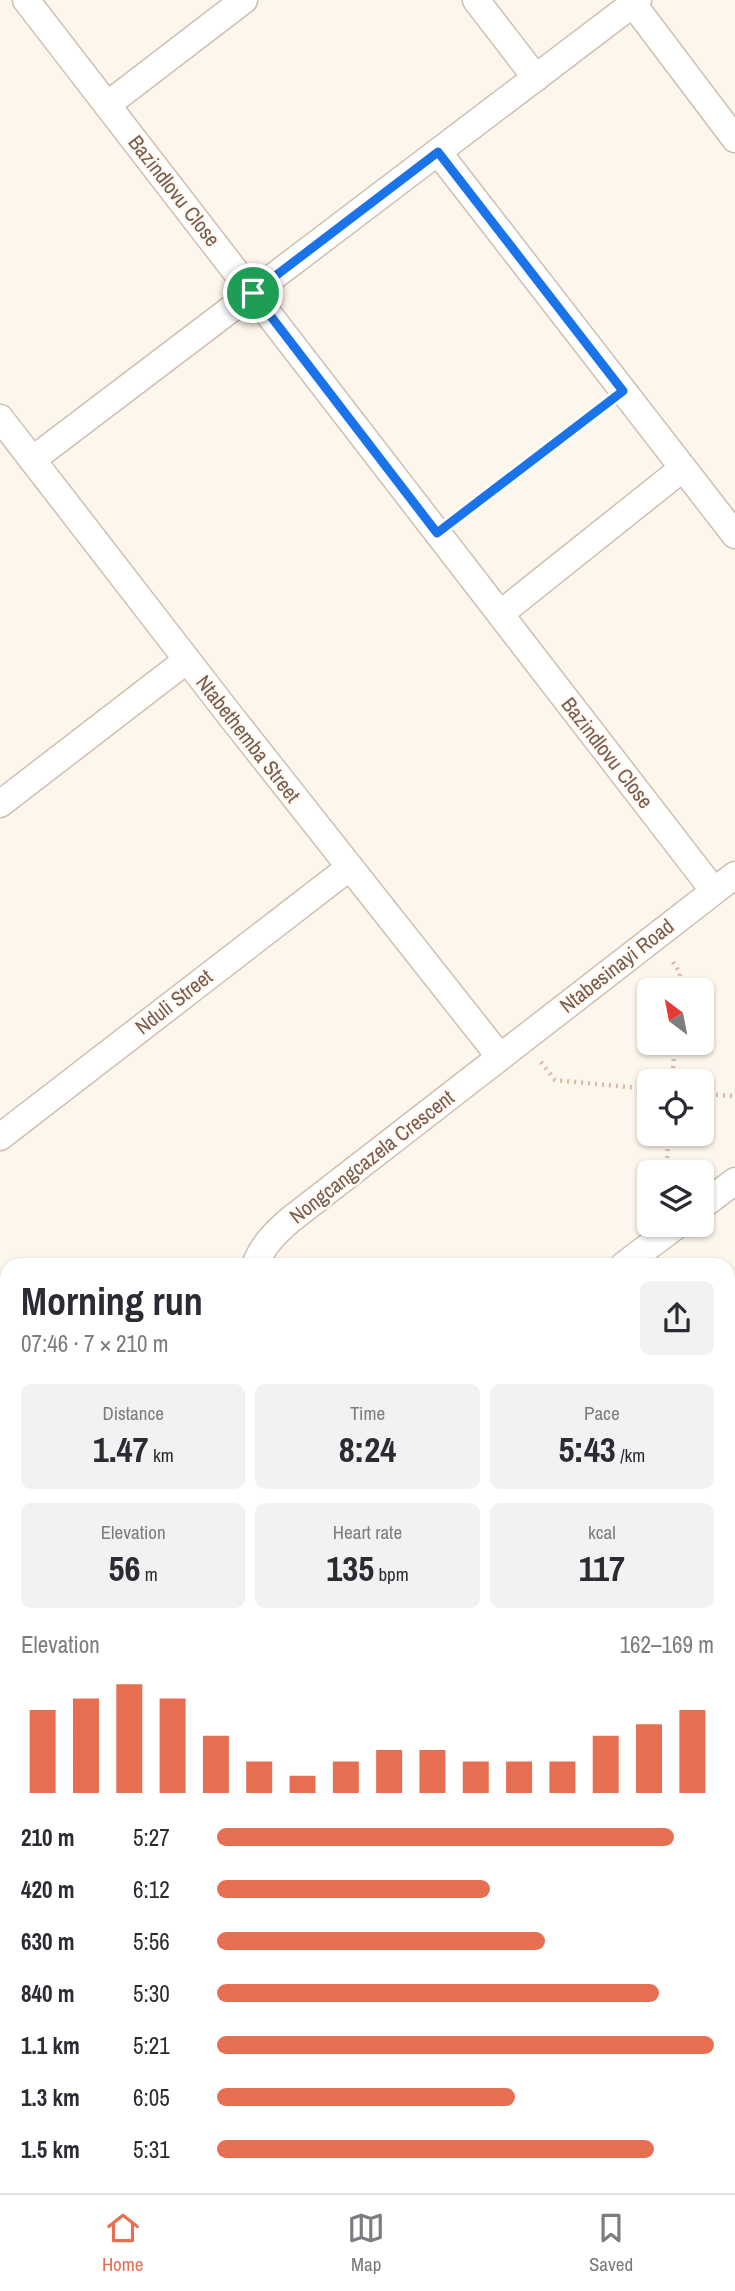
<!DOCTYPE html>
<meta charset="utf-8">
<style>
body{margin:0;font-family:"Archivo Narrow",sans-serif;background:#f2f2f3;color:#2b2b33;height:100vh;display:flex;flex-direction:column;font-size:26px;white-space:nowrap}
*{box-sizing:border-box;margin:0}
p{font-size:23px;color:#7c7c81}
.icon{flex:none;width:38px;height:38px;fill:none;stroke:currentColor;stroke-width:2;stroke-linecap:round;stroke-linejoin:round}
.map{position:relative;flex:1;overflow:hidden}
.side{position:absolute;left:0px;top:1258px;width:735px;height:936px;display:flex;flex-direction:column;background:#fff;border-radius:21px 21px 0 0;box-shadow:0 2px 5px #0004}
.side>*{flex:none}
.needle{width:46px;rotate:328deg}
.buttons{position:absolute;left:637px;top:978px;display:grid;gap:14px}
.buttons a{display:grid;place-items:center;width:77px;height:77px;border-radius:10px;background:#fff;box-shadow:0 2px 5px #0004;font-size:35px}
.pin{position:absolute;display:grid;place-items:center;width:60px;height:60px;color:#fff;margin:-30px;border:4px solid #fff;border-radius:50%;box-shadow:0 2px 7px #0007}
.round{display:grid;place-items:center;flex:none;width:74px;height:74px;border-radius:10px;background:#f2f2f3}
.head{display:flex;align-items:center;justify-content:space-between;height:119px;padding:0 21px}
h1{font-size:38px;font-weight:800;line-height:52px}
.figures{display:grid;grid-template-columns:repeat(3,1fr);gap:10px;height:119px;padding:7px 21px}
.figures div{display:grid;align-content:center;border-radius:10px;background:#f2f2f3;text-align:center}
.figures b{font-size:35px;font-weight:800}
.figures small{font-size:19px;font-weight:400}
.figures p{font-size:19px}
.chart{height:196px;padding:14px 21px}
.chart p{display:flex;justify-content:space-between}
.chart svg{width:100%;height:126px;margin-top:7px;stroke:#e76f51;stroke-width:6}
ul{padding:0 21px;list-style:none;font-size:23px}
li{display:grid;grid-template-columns:112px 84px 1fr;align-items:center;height:52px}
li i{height:18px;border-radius:9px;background:#e76f51}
.tabs{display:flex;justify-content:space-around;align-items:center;height:98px;border-top:2px solid #e1e1e2;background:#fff;font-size:19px;color:#7c7c81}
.tabs a{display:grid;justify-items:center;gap:4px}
.tabs .selected{color:#e76f51}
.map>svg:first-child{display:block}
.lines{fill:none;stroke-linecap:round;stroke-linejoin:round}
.minor-casing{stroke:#d1beb0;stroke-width:29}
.secondary-casing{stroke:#d6c0b0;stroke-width:41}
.motorway-casing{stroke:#dad1cd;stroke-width:41}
.path{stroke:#d9b8a5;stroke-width:4.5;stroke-dasharray:2 5;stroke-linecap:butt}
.minor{stroke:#fff;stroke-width:26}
.secondary{stroke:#fff;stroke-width:38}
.motorway{stroke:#f7b7a3;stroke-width:38}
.route-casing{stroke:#fff;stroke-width:14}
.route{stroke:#1a73e8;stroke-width:9}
.labels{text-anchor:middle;stroke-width:5;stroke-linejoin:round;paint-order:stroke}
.street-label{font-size:21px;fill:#7a5c4d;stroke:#fffaf3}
</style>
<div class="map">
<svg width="735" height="2193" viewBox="0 0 735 2193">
<rect width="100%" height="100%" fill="#fdf6ec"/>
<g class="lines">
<g class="minor-casing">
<path id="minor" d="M26,0L714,891
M476,0L536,78
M633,4L735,139
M107,105L244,0
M438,152L735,535
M0,418L229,714L500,1057
M32,460L638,0
M500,614L683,468
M0,804L187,660
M0,1137L350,867
M702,1206L735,1181
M255,1265C263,1245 274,1234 290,1220L735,875
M624,1265L677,1225"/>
</g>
<g class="secondary-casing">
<path id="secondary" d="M0,1395L7,1404
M0,1571L7,1580
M466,2188L470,2193
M609,2188L613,2193"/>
</g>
<g class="motorway-casing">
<path id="motorway" d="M728,1404L735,1400
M728,1665L735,1658
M728,1832L735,1825
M0,2114L7,2099
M191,2193L197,2188
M361,2193L367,2188"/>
</g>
<path class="path" d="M460,515L600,408
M673,962L680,973L679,990
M541,1062L555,1080L649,1089
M672,1082L675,1043
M702,1094L735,1096
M666,1172L669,1134
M0,1979L7,1967"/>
<use href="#minor" class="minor"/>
<use href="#secondary" class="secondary"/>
<use href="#motorway" class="motorway"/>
</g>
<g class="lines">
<g class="route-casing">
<path id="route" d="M438,152L623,391L437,533L253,293Z"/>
</g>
<use href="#route" class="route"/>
</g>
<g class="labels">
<g class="street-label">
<text transform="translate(174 191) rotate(52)" y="7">Bazindlovu Close</text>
<text transform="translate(248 739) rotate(52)" y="7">Ntabethemba Street</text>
<text transform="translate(607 753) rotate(52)" y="7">Bazindlovu Close</text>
<text transform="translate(617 966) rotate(-38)" y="7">Ntabesinayi Road</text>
<text transform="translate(174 1002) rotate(-38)" y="7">Nduli Street</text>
<text transform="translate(372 1157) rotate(-38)" y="7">Nongcangcazela Crescent</text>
</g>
</g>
</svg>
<div class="buttons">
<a><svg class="needle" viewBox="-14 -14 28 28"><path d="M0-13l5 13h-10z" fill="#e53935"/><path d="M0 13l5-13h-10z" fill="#7c7c81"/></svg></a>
<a><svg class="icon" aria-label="locate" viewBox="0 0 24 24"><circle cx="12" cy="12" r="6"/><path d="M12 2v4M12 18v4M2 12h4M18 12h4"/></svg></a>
<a><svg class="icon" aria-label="layers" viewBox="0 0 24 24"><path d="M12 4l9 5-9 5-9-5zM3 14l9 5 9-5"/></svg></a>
</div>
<div class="pin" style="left:253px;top:293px;background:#1e9e55"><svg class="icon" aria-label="arrive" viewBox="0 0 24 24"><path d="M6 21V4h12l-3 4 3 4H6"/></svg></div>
<section class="side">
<div class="head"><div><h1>Morning run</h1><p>07:46 · 7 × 210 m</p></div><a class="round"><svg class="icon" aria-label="share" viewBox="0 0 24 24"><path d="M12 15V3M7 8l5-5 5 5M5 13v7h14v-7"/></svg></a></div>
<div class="figures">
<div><p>Distance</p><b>1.47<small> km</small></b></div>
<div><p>Time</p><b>8:24</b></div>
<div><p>Pace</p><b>5:43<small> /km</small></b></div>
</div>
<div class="figures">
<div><p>Elevation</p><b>56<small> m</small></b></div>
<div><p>Heart rate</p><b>135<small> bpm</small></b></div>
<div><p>kcal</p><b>117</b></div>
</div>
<div class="chart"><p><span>Elevation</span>162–169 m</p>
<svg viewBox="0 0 160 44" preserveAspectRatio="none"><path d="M5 44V15M15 44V11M25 44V6M35 44V11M45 44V24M55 44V33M65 44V38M75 44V33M85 44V29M95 44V29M105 44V33M115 44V33M125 44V33M135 44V24M145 44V20M155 44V15"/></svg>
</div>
<ul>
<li><b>210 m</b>5:27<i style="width:92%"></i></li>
<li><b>420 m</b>6:12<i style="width:55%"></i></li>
<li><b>630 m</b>5:56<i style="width:66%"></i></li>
<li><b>840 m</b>5:30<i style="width:89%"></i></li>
<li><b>1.1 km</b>5:21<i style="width:100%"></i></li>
<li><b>1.3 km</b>6:05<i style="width:60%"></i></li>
<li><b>1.5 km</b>5:31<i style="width:88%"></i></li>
</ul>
</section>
</div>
<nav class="tabs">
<a class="selected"><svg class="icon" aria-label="home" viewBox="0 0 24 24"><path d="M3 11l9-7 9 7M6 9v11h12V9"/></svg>Home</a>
<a><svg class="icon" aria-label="map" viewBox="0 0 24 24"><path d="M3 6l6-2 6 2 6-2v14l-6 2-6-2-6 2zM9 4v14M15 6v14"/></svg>Map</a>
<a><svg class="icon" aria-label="saved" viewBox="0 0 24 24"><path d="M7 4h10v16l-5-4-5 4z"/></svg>Saved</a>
</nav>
